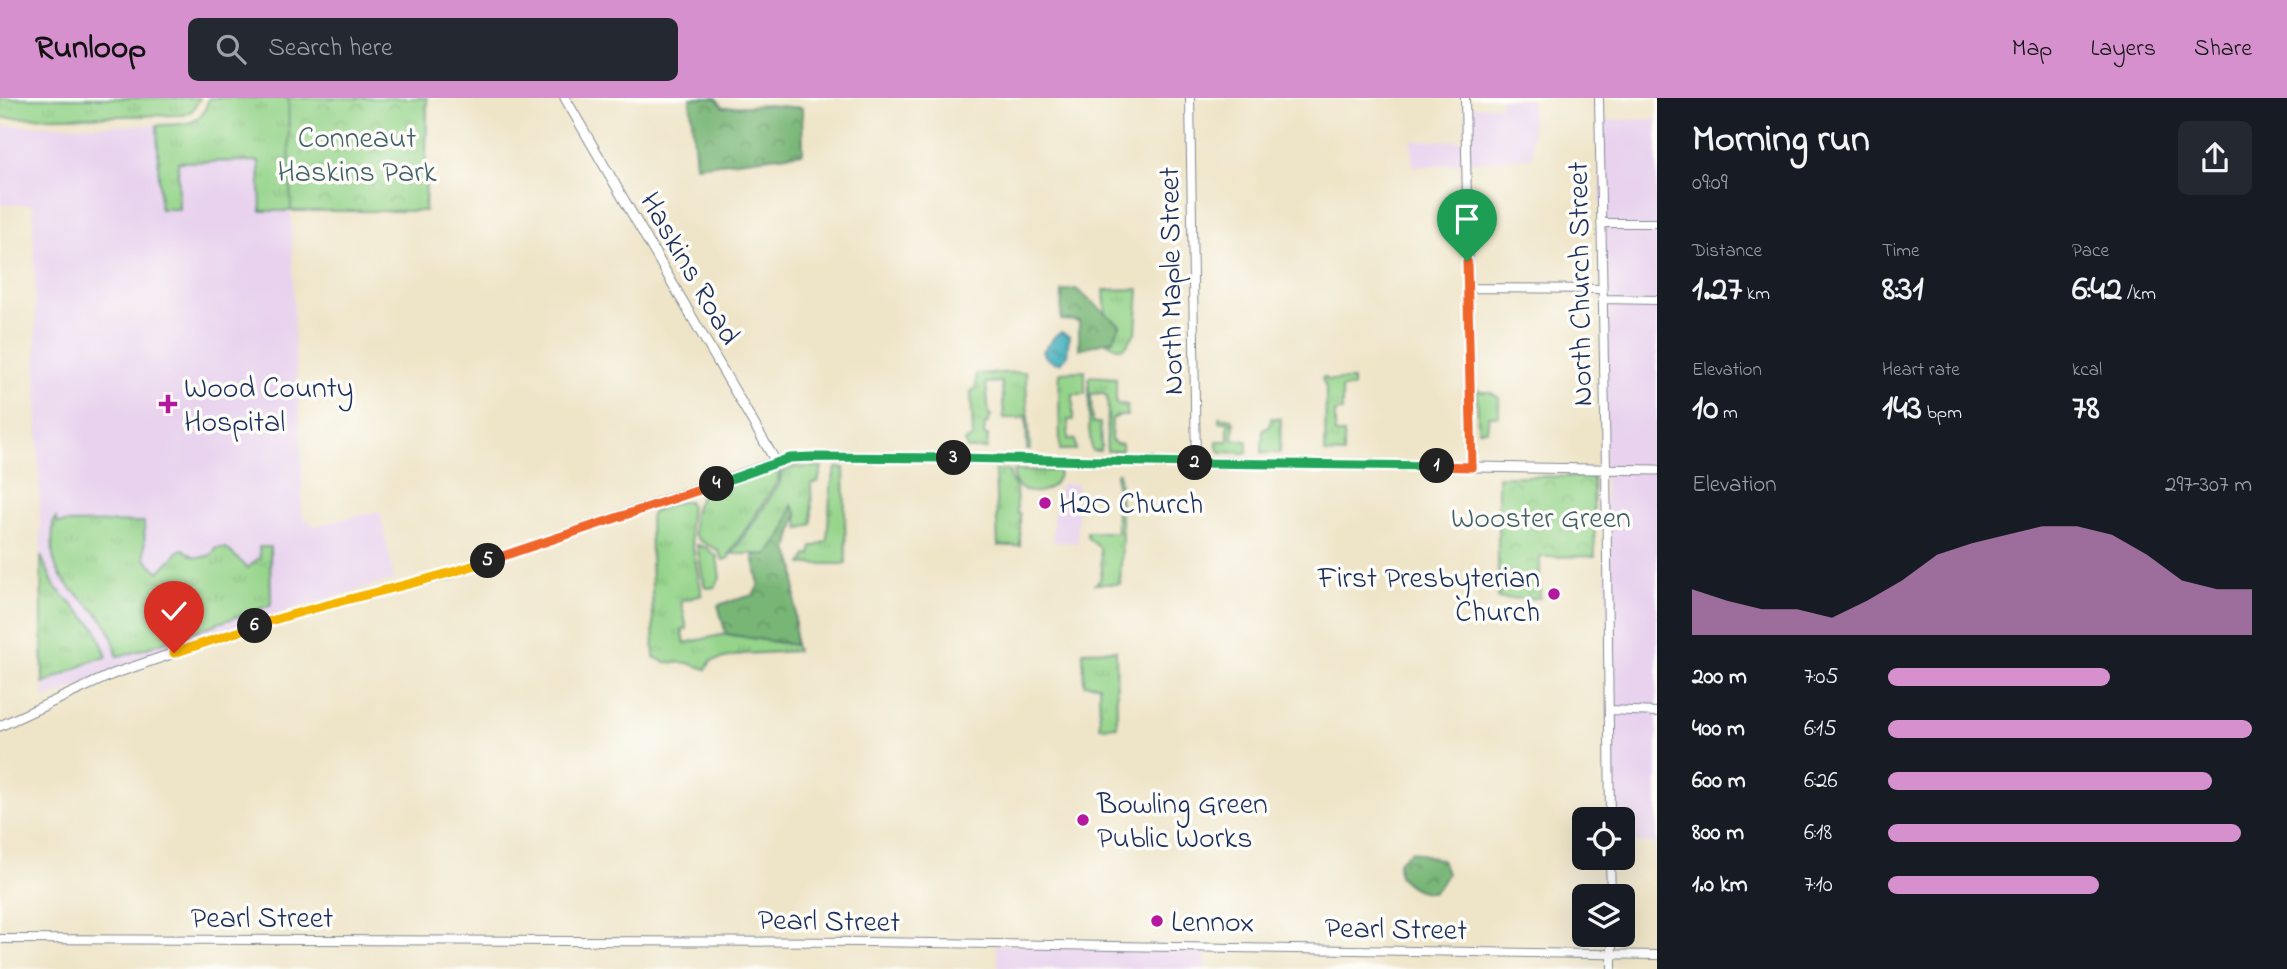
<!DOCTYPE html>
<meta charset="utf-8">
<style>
body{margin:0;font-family:"Indie Flower",sans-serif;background:#242831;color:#f1f3f6;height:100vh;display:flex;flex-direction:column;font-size:26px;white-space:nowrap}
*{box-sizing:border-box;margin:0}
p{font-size:23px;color:#9ea1a6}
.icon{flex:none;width:38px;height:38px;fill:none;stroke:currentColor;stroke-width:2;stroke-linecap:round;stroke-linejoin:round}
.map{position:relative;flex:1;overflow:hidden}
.details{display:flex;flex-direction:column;background:#171b24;width:630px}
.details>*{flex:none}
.controls{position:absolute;left:1572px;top:709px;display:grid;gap:14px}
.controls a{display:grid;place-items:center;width:63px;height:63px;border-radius:10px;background:#171b24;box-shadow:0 7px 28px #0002;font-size:35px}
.pin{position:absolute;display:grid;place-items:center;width:60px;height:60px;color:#fff;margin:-72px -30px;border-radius:50% 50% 50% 0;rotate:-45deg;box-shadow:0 0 7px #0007}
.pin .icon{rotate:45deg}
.km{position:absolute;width:35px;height:35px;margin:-18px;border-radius:50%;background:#222;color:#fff;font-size:19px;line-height:35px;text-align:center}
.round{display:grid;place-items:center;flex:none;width:74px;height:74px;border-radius:10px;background:#242831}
.headline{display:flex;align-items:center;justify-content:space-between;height:119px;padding:0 35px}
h1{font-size:38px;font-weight:700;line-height:52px}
.stats{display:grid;grid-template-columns:repeat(3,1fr);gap:10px;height:119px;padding:7px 35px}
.stats div{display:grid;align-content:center}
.stats b{font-size:35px;font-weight:700}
.stats small{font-size:19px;font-weight:400}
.stats p{font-size:19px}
.chart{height:196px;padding:14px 35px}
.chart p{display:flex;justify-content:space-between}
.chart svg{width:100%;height:126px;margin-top:7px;fill:#d690ce;opacity:.7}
ul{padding:0 35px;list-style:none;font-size:23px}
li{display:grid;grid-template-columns:112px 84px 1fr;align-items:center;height:52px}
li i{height:18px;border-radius:9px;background:#d690ce}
header{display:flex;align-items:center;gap:42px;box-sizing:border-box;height:98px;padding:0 35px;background:#d690ce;color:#111}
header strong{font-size:33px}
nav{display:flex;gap:38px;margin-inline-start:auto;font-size:24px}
.search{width:490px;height:63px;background:#242831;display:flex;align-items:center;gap:18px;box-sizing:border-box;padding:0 24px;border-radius:10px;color:#9ea1a6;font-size:26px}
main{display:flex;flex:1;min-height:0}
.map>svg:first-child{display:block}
.built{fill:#e8d2ee}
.grass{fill:url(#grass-tufts);stroke:#588274;stroke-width:2}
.forest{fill:url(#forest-crowns);stroke:#4a726a;stroke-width:2}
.park{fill:url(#park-crowns);stroke:#588274;stroke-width:2}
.water{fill:url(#water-ripples);stroke:#2a6d8b;stroke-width:2}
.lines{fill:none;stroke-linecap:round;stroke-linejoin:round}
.tertiary-casing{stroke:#848a92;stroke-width:10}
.secondary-casing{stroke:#848a92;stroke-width:11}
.tertiary{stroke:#fff;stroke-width:8}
.secondary{stroke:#fff;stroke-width:9}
.split-1-casing{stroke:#fff;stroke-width:14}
.split-2-casing{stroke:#fff;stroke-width:14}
.split-3-casing{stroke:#fff;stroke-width:14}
.split-4-casing{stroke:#fff;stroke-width:14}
.split-5-casing{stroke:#fff;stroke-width:14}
.split-6-casing{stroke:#fff;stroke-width:14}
.split-7-casing{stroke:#fff;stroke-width:14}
.split-1{stroke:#f0652b;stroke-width:9}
.split-2{stroke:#22a559;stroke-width:9}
.split-3{stroke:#22a559;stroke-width:9}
.split-4{stroke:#22a559;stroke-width:9}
.split-5{stroke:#f0652b;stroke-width:9}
.split-6{stroke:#f5b400;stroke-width:9}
.split-7{stroke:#f5b400;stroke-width:9}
.poi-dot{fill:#b5179e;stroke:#fdfcf7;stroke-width:2.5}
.labels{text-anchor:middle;stroke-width:7;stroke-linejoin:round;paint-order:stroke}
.park-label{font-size:30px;fill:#40616b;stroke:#fdfcf7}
.street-label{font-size:30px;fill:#1b2f5e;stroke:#fdfcf7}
.poi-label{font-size:30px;fill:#1b2f5e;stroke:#fdfcf7;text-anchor:start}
</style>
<header>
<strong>Runloop</strong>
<div class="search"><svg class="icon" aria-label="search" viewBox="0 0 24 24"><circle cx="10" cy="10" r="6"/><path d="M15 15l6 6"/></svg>Search here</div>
<nav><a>Map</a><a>Layers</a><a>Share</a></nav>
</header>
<main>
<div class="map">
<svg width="1657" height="871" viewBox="0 0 1657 871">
<defs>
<pattern id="grass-tufts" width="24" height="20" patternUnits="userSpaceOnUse" patternTransform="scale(1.75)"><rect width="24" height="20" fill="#95d48a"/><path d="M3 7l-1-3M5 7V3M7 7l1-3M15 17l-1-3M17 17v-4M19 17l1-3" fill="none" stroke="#80b67a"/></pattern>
<pattern id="forest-crowns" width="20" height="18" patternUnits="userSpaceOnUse" patternTransform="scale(1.75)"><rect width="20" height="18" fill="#78b676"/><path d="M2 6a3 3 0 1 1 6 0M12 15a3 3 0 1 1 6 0" fill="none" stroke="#629464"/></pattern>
<pattern id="park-crowns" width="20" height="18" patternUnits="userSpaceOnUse" patternTransform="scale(1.75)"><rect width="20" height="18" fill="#95d48a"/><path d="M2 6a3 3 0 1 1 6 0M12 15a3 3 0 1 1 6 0" fill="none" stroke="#80b67a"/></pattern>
<pattern id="water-ripples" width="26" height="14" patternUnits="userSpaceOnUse" patternTransform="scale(1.75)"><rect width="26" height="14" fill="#3aabb8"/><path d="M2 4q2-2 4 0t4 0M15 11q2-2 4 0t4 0" fill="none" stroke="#308c99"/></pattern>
</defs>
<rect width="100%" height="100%" fill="#fdfcf7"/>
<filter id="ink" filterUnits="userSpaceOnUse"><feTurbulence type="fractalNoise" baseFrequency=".0143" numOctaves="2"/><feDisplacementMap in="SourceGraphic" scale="14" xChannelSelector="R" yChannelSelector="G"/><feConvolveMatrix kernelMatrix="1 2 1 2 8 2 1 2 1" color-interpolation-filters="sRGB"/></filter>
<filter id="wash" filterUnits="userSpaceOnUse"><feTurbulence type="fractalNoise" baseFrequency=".00686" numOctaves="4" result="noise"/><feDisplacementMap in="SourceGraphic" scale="28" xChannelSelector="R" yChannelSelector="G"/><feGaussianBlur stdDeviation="1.57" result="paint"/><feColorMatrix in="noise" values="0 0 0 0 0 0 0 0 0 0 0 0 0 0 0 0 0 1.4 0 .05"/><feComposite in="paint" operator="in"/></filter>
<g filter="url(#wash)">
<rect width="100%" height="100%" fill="#eee4c7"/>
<path class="built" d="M1500,1H1531L1533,59L1413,69L1411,42L1466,43L1465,9L1500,8Z
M1657,21V745H1622V721H1610L1599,22Z
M157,27L160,111H179L178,63H259L262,113H291L295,251L302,360V417L314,428L380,413L394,481L275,516L131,565L44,602L33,107H0V28Z
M1061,386H1077L1078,445L1053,443V422L1058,393Z
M996,847L1205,850V871H999Z"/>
<path class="grass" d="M0,0H200L192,13L183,17L0,20Z
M209,0H427L425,113H261L259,63L178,64L179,111H160L157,27C183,26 202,30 209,0Z
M1139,191L1136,233L1125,249L1117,250L1106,244L1113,242L1120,227L1106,217L1104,192Z
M1085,273V296H1073V322H1068V341L1075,342L1076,352H1060C1060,326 1058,301 1060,274Z
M1026,274C1026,301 1029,325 1030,352H1027L1026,317H1023V320H1004L1002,284L986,285L989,317H991L988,325L985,326L984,337L988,338L987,351H967L965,344L973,339L971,294L976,289V276Z
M1091,278L1116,280V306L1127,307V318H1116V320H1112L1111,342L1116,346H1122V353H1107C1105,333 1110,318 1107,299L1103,295L1091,296L1092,325H1100L1101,351L1100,353H1092L1089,331V280Z
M1324,279L1328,282H1353V290H1342V313L1335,314V336H1344V356L1325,355L1326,290L1322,280Z
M1477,291L1481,294H1490L1499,300V318H1489L1487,332H1478Z
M1219,319L1232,321V325L1234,324L1233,341L1247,343V355L1221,354L1217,350V343H1228V324H1219Z
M1271,320L1281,321L1280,355H1262L1263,332L1269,329Z
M796,369H822L818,384L811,386L812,426L799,431L797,416L792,408L784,434L768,456H732L780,385L781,374Z
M836,370H844L846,466H802L807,457H811L812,448H817L827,442L831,387Z
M779,371L778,383L730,455L729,460L723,462L718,452L700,443L694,436L693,421L696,407L701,399L704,395Z
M995,372H1009L1010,380L1016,390L1017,415L1020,416V448H998Z
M1014,372L1058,373L1059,375C1055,402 1008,400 1014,372Z
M1116,375H1119L1122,443L1120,486H1095L1100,482L1102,472L1100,450L1087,439V434H1117Z
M682,403H688L691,408L689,429L702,497L681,503L687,531L682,532L685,545L726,536L795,547L797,553L743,556L711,563L706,571L688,565L665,564L654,559L650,420L653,413Z
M56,420L57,425L144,424L145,461L159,474L180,452L184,451C193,461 201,461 213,456L216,450H226L248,470L260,459L259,449H270L271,507L132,555L117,558C115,545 110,532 103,522C87,501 60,489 54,462C51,450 53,435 53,423Z
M697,447L707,450L717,459L720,480L715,489L707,490L704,487Z
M41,458L55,489L96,530L107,559L94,562L43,586Z
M1116,552L1117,628L1100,629L1099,587L1084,586L1083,553Z"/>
<path class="forest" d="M690,0H716L723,9L769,7L802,10L803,55L696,68Z
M1076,191L1120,227L1113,242L1079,251V223L1061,222L1062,193Z
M792,407L797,416L788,451L795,470V547L726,536L718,507L753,497L759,487L753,457L768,456L784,434Z
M1411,753L1442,762L1447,776L1440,787L1433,794C1417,794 1410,789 1399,778L1398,764Z"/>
<path class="park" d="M288,0H427L425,113H291Z
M1498,378L1593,379L1595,458L1540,459V500L1498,501Z"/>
<path class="water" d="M1061,234L1069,238L1067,258L1060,265C1051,264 1046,262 1043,253L1056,237Z"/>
</g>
<g filter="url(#ink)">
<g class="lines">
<g class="tertiary-casing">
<path id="tertiary" d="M1190,0L1196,365
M1465,0L1472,369
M1599,0L1606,371L1610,721
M1601,125H1657
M1468,190L1602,191
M1602,201L1657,202
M1609,612L1657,614
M1610,760L1611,798
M1612,836V871
M0,841L869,844L1657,857"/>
</g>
<g class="secondary-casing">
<path id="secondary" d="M565,0L776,364
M0,628L113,576L174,555L299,514L447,477L776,364L809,359H882L1657,372"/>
</g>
<use href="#tertiary" class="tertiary"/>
<use href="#secondary" class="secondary"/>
</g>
</g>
<g class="lines" filter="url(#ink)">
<g class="split-1-casing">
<path id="split-1" d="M1437,368L1472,369L1467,163"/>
</g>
<g class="split-2-casing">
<path id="split-2" d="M1195,365L1437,368"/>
</g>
<g class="split-3-casing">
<path id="split-3" d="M954,360L1195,365"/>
</g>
<g class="split-4-casing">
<path id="split-4" d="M717,386L790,360L811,359L954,360"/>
</g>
<g class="split-5-casing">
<path id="split-5" d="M488,463L717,386"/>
</g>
<g class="split-6-casing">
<path id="split-6" d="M255,528C332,502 411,489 488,463"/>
</g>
<g class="split-7-casing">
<path id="split-7" d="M174,555L255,528"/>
</g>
<use href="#split-1" class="split-1"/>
<use href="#split-2" class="split-2"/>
<use href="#split-3" class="split-3"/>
<use href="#split-4" class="split-4"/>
<use href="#split-5" class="split-5"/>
<use href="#split-6" class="split-6"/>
<use href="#split-7" class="split-7"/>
</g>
<g class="poi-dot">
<path d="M164.5 295.5h7v7h7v7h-7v7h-7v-7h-7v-7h7z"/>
<circle cx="1045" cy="405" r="7"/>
<circle cx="1554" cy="496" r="7"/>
<circle cx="1083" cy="722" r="7"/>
<circle cx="1157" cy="823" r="7"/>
</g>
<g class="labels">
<g class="park-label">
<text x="357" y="49">Conneaut<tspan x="357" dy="34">Haskins Park</tspan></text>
<text x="1541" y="429">Wooster Green</text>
</g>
<g class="street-label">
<text transform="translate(691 170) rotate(60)" y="10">Haskins Road</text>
<text transform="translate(1170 183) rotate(-91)" y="10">North Maple Street</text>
<text transform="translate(1579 186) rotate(-91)" y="10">North Church Street</text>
<text x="262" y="829">Pearl Street</text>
<text transform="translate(829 822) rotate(1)" y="10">Pearl Street</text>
<text transform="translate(1396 830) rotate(1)" y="10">Pearl Street</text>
</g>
<g class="poi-label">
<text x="184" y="299">Wood County<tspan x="184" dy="34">Hospital</tspan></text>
<text x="1059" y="415">H2O Church</text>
<text x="1540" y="489" text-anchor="end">First Presbyterian<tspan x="1540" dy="34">Church</tspan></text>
<text x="1097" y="715">Bowling Green<tspan x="1097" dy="34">Public Works</tspan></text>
<text x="1171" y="833">Lennox</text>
</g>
</g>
</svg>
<div class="controls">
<a><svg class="icon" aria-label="locate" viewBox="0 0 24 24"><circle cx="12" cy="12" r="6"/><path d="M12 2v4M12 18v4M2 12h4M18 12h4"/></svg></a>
<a><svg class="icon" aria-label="layers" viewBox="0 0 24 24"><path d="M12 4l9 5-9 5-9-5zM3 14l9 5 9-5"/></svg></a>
</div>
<div class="pin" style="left:1467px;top:163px;background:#1e9e55"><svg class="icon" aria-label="arrive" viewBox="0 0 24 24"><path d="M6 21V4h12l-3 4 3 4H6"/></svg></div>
<div class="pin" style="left:174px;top:555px;background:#d93025"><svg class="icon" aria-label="check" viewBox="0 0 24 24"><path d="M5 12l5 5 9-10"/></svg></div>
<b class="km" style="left:1437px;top:368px">1</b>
<b class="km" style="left:1195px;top:365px">2</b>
<b class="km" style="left:954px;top:360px">3</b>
<b class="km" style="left:717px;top:386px">4</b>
<b class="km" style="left:488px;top:463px">5</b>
<b class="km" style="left:255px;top:528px">6</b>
</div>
<section class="details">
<div class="headline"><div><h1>Morning run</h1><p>09:09</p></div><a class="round"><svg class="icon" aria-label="share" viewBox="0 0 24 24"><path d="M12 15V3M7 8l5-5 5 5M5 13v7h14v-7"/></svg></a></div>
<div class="stats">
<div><p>Distance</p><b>1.27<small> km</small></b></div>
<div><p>Time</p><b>8:31</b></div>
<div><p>Pace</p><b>6:42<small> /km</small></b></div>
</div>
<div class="stats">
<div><p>Elevation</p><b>10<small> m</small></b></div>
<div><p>Heart rate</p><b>143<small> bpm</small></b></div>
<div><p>kcal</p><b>78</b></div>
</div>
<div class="chart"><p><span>Elevation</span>297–307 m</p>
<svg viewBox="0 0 160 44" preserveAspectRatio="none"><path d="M0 44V28L10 32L20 35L30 35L40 38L50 32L60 25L70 16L80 12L90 9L100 6L110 6L120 9L130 16L140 25L150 28L160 28V44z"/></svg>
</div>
<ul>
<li><b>200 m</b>7:05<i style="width:61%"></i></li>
<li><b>400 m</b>6:15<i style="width:100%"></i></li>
<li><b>600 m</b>6:26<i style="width:89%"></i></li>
<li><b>800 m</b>6:18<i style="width:97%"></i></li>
<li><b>1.0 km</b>7:10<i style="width:58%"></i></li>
</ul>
</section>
</main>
